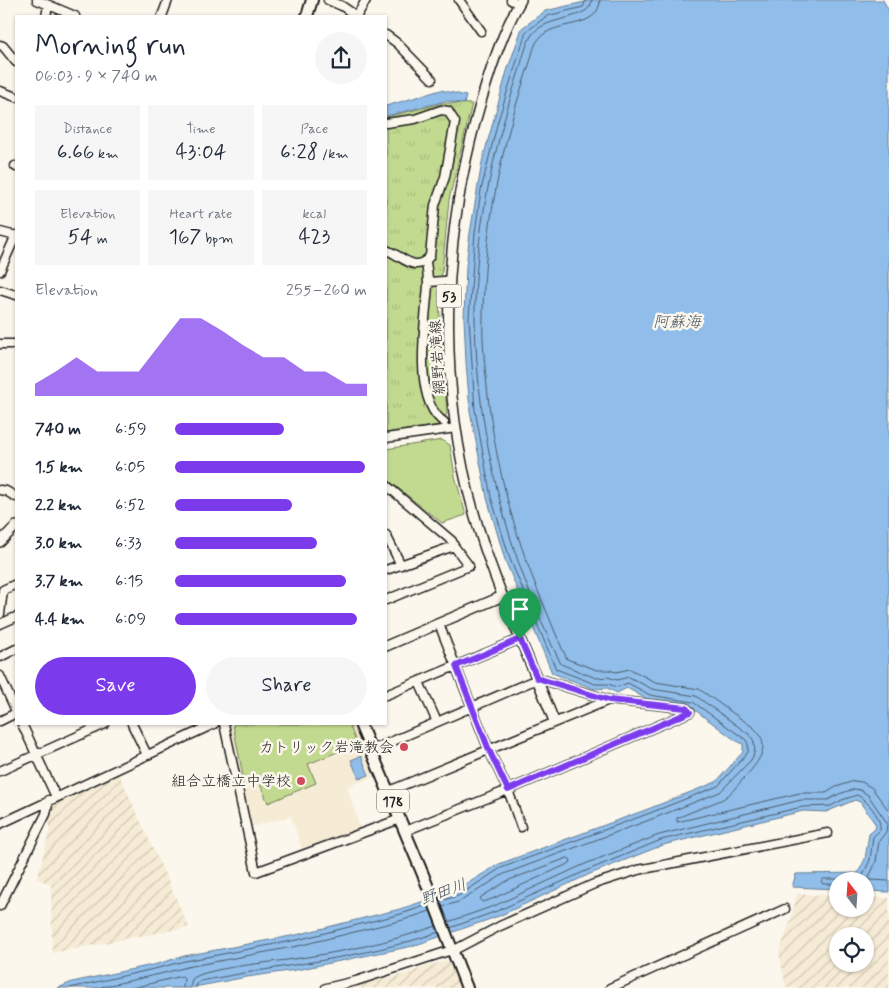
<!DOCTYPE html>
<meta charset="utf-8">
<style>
body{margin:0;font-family:Mynerve,"Klee One",sans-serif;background:#f6f6f7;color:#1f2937;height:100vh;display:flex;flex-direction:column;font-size:19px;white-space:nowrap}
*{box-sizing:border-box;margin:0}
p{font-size:16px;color:#747a83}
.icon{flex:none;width:28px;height:28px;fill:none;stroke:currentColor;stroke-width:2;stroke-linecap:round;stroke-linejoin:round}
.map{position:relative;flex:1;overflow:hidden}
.details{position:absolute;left:15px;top:15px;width:372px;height:710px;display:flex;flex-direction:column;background:#fff;border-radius:0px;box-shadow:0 1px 4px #0004}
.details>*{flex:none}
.needle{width:32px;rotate:343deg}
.buttons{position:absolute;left:829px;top:872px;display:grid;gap:10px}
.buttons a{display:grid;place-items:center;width:45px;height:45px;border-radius:50%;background:#fff;box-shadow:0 1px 4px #0004;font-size:25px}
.pin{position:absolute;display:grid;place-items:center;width:42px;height:42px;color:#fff;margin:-51px -21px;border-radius:50% 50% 50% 0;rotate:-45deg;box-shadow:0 0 5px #0007}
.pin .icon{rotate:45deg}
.round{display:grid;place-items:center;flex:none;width:52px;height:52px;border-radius:26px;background:#f6f6f7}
.head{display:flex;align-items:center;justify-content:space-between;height:85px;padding:0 20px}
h1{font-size:28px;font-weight:600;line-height:38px}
.metrics{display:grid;grid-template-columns:repeat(3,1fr);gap:8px;height:85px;padding:5px 20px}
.metrics div{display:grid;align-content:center;border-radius:0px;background:#f6f6f7;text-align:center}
.metrics b{font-size:21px;font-weight:600}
.metrics small{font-size:14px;font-weight:400}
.metrics p{font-size:14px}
.chart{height:140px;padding:10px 20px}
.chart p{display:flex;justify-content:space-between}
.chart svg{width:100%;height:90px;margin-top:5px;fill:#7c3aed;opacity:.7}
.button{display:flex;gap:10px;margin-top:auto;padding:10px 20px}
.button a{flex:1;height:58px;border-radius:30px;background:#7c3aed;color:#fff;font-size:20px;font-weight:600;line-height:58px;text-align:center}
.button a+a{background:#f6f6f7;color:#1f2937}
ul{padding:0 20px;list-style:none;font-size:16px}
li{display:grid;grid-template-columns:80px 60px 1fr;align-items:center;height:38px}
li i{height:12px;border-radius:6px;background:#7c3aed}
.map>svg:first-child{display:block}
.built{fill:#f6ebd5}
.industrial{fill:url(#industrial-furrows);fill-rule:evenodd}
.green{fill:#c2da90;stroke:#6f7b56}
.park{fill:url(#park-tufts);stroke:#6f7b56}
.water{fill:#90bde9;stroke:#627d97}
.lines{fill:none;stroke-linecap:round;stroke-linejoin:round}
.shore{stroke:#4a5c6e;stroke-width:1}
.minor-casing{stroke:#1c1c1c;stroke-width:11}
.major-casing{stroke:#1c1c1c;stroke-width:12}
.highway-casing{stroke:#1c1c1c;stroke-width:14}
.minor{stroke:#fbf7ec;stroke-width:8}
.major{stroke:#fbf7ec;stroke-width:9}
.highway{stroke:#fbf7ec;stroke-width:10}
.route-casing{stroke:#fff;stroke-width:10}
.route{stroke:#7c3aed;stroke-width:6}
.poi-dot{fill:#d1495b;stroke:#fbf7ec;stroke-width:2}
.labels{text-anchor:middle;stroke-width:5;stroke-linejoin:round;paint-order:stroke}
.shield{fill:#fbf7ec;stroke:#5f5e5a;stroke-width:1}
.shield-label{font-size:14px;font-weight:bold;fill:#1c1c1c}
.street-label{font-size:15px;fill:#1c1c1c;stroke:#fbf7ec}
.poi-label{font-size:15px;fill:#1c1c1c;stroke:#fbf7ec;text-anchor:end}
.water-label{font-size:16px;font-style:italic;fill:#455464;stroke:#fbf7ec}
</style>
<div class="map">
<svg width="889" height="988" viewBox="0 0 889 988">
<defs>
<pattern id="industrial-furrows" width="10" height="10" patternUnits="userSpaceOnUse" patternTransform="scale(1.25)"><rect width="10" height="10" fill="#f6ebd5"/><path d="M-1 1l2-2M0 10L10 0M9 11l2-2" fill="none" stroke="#d2c9b6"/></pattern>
<pattern id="park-tufts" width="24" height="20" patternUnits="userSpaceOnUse" patternTransform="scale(1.25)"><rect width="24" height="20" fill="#c2da90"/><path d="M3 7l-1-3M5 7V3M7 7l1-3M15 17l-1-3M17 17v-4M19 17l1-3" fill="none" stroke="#a6ba7c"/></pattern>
</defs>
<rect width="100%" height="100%" fill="#fbf7ec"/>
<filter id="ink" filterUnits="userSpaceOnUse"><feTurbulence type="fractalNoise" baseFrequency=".02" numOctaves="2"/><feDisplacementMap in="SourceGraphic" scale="10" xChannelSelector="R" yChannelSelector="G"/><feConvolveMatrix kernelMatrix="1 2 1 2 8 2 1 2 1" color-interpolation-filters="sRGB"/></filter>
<g filter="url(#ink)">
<path class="built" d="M229,724H353L375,776L347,787L360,828L302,849L291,816L251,827Z"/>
<path class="industrial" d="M119,774L189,927L52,953L51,884L37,879L50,829L47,820L53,805Z
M797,894L837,896L838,909H865V897L889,898V988H786L779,953L790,922ZM865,936V964H838V936Z
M447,960L456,973L460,988H343L401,975Z"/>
<path class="green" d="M442,440L450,445L455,476L466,515L442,523L389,481L386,464V449Z
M234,724H349L357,744L308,764L316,783L268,803L257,777L244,781L233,725Z"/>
<path class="park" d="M443,103L472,104L449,200L439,302L447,414L439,425L386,433V117Z"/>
<path class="water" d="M593,0H883L889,11V892L865,891V881H838L837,889L792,887L796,874L858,873L865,859L869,834L875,829L876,825L860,802L855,800L826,812L803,811L663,845L590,874L499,916L413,946L296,970L247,977L189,988H58L72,982L157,964L184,956L296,935L400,909L455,891L499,864L648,809L716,782L743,752V744L735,740L691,707L648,700L627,688L617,693L607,688L595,689L552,673L505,560L487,498L470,411L466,362L464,318L466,266L470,233L482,162L507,71L522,28L545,11Z
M441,90L466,96L464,104L446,101L386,116V106Z
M361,756L369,775L359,779L351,760Z"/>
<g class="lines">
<path class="shore" d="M600,0C599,32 553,18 538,40C533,46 532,57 529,65C501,146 484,230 483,316C482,336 484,357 486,377C493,455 512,531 543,603C551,621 558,641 567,659L597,670H609L616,672L630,669L655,682L699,689L754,728C774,746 756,765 743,779C737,786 731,794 723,799L677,818V822L800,793H826L836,787L854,781L862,782L872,788L889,811
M568,858L571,860L570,863L492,899L483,902L480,900L481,897L507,881Z
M440,901L458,896L501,868L650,813L718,786L748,752V744L746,740L693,702L650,695L628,683L617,687L608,684H595L556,669L510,559L491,497L475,410L469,318L475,233L481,190L498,121L526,32L547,16L583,7L586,0
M442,907L461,901L504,874L652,819L720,792L751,760C756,752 756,742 750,735L696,696L652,689L629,677L617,680L608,677L596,678L561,664C508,557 477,439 475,319C474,236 493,150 519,71C522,61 526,44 531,36C545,14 591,22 592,0
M448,922L494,906L585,864L659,835L801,800H828L839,794L854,789L860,790L868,795L887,823L886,832L879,841L876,862L869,877L871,880L889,881
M450,928L497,911L588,870L661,840L802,807L831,806L842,800L857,795C867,800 882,818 880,830L873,837L870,860L862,877L858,879H823L821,881L823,884H838
M70,988L158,968L185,961L297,940L401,914L428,905
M97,988L160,974L187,967L298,946L403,920L430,911
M132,988L182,976L184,978L183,988
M190,988L192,979C204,968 275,962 294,959C342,952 391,942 436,926
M196,988L197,984L201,981C280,965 362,959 439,932"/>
<g class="minor-casing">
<path id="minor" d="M37,0L75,16
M328,0L342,6L355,15
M459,0L481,31
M511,0L519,4
M46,16L48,6
M162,16L168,0
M355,16L358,14L366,0
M386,35L397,43L432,79
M0,45L3,46L16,62
M0,91L16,97
M386,123L415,119L441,110L448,111L455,122L445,177L435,205L430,256C415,275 402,255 386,250
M15,166L16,167
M0,232L16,236
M426,262C427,269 428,277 428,285C426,318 411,401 444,422
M0,271L16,235
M428,282L444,281
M0,290L16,295
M0,344H16
M386,438L456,428
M386,485L452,541L454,546
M0,490L6,491L16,497
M386,535L401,565
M386,570L454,546L469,566L386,600
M0,614L3,590L16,584
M0,624L16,617
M439,624L489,750L508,790L521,827
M0,657L16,649
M0,676L16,711
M419,682L437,722
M386,695L520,639
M0,721L16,713
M22,724L56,797
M132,724L147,755
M224,724L256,872L400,819
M372,750L530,682L538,680
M0,771L105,724
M389,791L609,700
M0,824L214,724
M405,831L508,790L690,712L686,708L609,700L537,678
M0,906L46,814L49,800
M326,988L356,981L458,948L500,926L594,884L638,870L828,833
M610,988L785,909"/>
</g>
<g class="major-casing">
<path id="major" d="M521,0C503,31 492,65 482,98C442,231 436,379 474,513C494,585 527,652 554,721
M0,542L16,526
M386,646L503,596"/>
</g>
<g class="highway-casing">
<path id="highway" d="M307,16L312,0
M360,724L424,877L467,988"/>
</g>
<use href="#minor" class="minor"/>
<use href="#major" class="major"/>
<use href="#highway" class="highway"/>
</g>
</g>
<g class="lines" filter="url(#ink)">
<g class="route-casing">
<path id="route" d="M520,639L537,678L609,700L686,708L690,712L508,790L489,750L456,666Z"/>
</g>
<use href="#route" class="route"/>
</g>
<g class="poi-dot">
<circle cx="404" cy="747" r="5"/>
<circle cx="301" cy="781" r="5"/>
</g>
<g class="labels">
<g class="shield">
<rect x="436.5" y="284.5" width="25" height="23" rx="4"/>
<rect x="377" y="789.5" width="32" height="23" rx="4"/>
</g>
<g class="shield-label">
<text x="449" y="301">53</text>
<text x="393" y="806">178</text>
</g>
<g class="street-label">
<text transform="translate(437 357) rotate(-93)" y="5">網野岩滝線</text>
</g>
<g class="poi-label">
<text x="394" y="752">カトリック岩滝教会</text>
<text x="291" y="786">組合立橋立中学校</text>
</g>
<g class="water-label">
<text x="677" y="327">阿蘇海</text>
<text transform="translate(443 891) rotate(-20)" y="6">野田川</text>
</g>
</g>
</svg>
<div class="buttons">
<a><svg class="needle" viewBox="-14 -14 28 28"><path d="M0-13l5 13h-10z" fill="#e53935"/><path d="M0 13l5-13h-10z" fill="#747a83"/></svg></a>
<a><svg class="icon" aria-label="locate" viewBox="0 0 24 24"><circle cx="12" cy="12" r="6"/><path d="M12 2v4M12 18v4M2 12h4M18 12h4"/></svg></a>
</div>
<div class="pin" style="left:520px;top:639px;background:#1e9e55"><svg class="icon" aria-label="arrive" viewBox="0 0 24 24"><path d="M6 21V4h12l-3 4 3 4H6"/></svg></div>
<section class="details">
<div class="head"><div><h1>Morning run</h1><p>06:03 · 9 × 740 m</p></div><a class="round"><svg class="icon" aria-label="share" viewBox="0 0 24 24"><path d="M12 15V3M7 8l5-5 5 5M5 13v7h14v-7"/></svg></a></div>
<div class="metrics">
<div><p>Distance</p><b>6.66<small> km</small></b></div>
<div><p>Time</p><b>43:04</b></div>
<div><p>Pace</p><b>6:28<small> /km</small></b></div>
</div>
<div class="metrics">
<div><p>Elevation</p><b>54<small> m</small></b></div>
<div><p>Heart rate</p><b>167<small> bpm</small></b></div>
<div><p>kcal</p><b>423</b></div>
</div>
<div class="chart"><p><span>Elevation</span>255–260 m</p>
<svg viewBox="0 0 160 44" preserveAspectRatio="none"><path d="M0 44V38L10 32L20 25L30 32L40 32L50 32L60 19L70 6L80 6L90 12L100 19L110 25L120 25L130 32L140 32L150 38L160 38V44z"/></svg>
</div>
<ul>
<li><b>740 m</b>6:59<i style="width:57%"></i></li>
<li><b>1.5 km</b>6:05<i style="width:99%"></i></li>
<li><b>2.2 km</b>6:52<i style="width:61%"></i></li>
<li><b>3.0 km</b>6:33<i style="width:74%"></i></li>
<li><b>3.7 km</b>6:15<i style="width:89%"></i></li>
<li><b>4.4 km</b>6:09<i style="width:95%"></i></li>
</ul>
<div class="button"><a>Save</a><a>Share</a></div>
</section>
</div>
